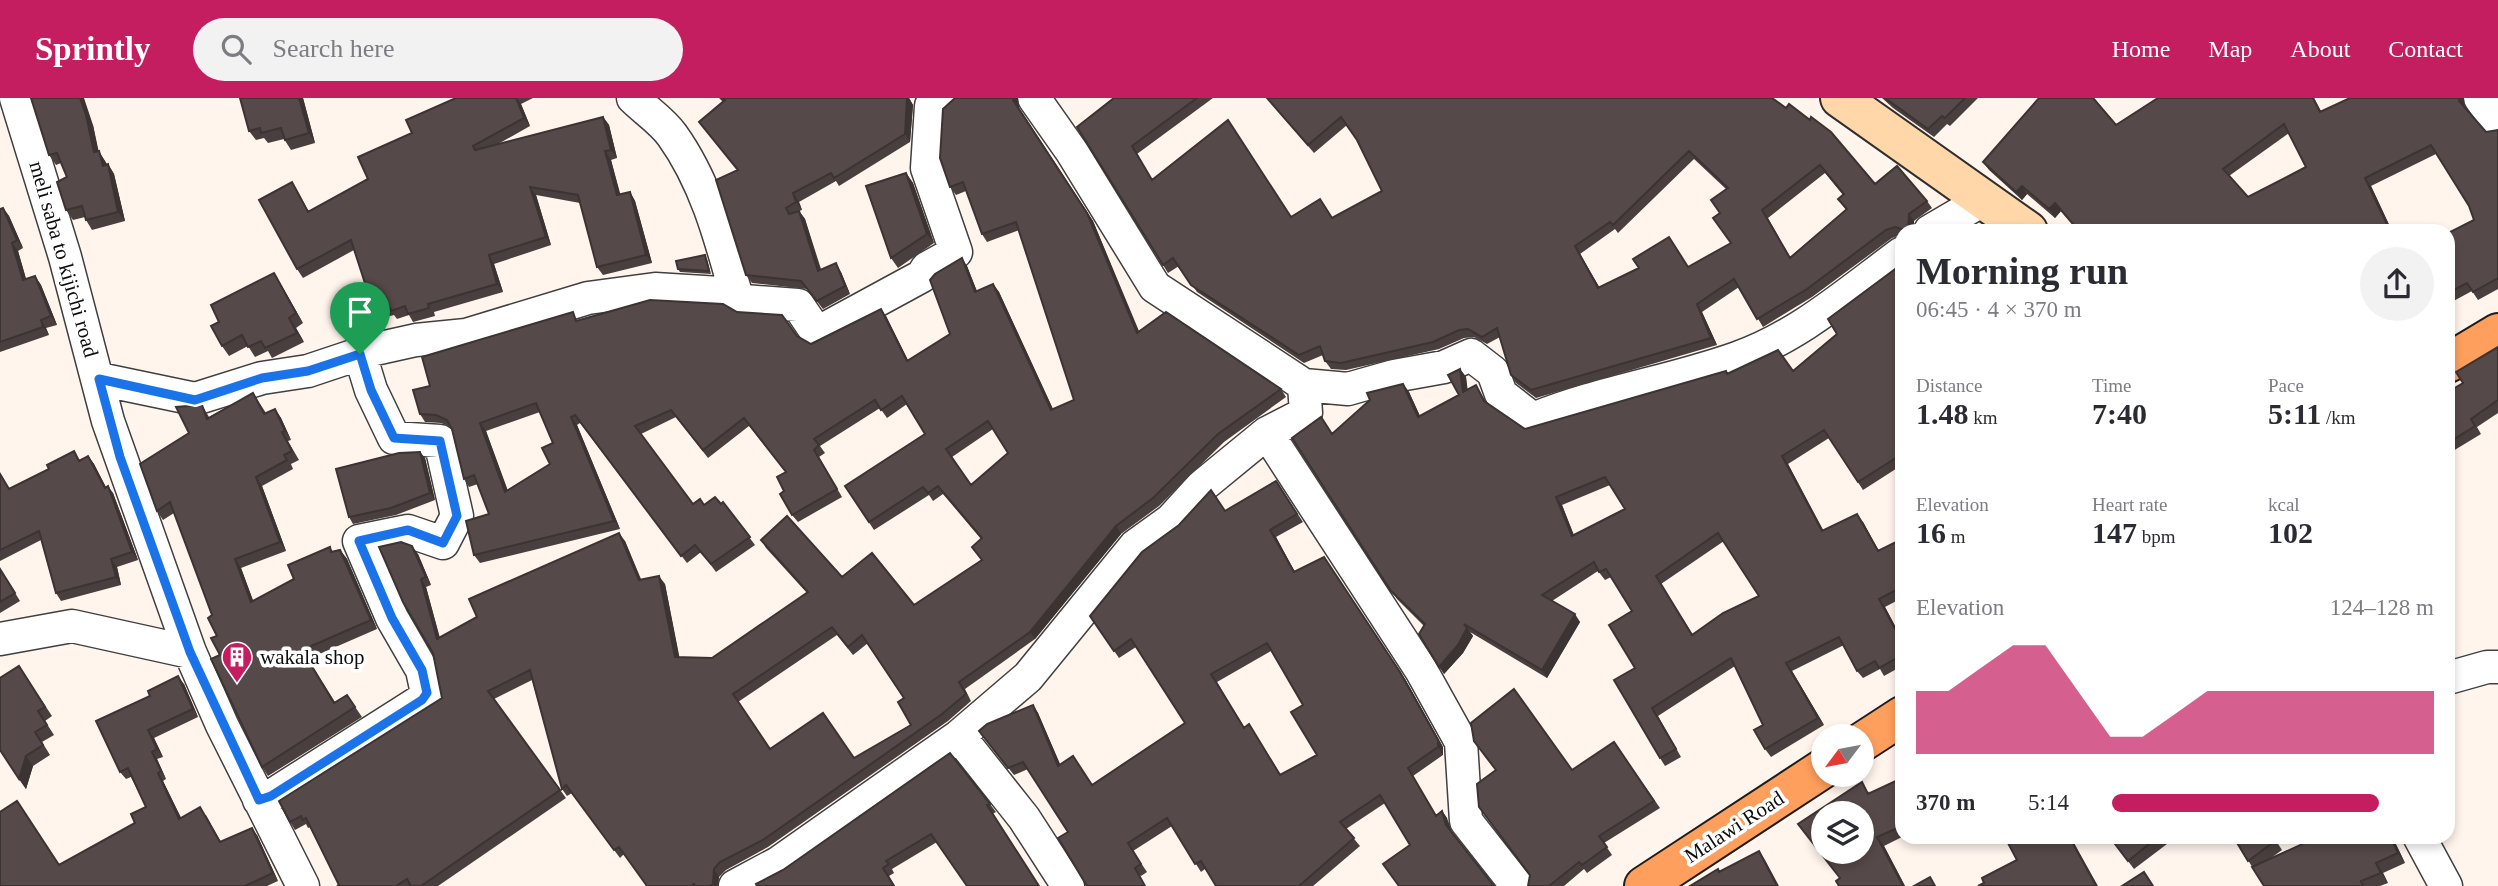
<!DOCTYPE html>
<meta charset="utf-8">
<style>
body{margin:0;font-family:Georgia,serif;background:#f2f2f3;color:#2b2b33;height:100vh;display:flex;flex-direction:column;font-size:26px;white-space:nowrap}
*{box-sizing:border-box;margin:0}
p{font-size:23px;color:#7c7c81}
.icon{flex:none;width:38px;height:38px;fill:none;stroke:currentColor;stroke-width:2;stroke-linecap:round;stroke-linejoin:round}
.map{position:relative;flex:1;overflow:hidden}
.side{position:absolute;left:1895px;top:126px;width:560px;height:620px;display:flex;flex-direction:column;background:#fff;border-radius:21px;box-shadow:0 4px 10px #0003}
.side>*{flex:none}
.needle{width:46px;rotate:238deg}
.fabs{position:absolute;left:1811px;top:626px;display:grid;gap:14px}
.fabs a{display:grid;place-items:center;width:63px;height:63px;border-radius:50%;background:#fff;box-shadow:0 4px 10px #0003;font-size:35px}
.pin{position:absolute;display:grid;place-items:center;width:60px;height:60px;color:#fff;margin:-72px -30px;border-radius:50% 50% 50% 0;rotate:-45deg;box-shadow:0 0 7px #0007}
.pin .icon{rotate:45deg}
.round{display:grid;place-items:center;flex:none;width:74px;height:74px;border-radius:37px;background:#f2f2f3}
.headline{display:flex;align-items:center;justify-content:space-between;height:119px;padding:0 21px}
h1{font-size:38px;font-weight:700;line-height:52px}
.figures{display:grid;grid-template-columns:repeat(3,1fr);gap:10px;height:119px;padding:7px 21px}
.figures div{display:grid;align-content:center}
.figures b{font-size:30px;font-weight:700}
.figures small{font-size:19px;font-weight:400}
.figures p{font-size:19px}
.chart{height:196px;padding:14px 21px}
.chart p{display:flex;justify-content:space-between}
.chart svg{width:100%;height:126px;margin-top:7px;fill:#c41e60;opacity:.7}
ul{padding:0 21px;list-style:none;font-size:23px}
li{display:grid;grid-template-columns:112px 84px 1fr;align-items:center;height:52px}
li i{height:18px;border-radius:9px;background:#c41e60}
header{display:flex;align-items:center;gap:42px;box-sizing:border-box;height:98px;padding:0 35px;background:#c41e60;color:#fff}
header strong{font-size:33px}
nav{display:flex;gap:38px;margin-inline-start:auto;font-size:24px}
.search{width:490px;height:63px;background:#f2f2f3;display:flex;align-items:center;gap:18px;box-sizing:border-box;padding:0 24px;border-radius:38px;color:#7c7c81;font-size:26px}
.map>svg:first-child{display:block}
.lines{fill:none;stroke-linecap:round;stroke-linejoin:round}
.street-casing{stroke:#404040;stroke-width:35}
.secondary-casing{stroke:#2f2f2f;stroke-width:42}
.primary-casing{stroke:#1e1e1e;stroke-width:42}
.street{stroke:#fff;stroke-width:32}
.secondary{stroke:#ffd7a8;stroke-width:38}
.primary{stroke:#ff9f5d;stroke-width:38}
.wall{fill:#4a3f3f;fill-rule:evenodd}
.shaded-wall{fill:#3c3333}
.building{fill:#564949;stroke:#3c3333;stroke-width:2;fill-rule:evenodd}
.route-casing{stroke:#fff;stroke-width:14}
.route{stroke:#1a73e8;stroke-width:9}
.labels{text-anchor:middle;stroke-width:7;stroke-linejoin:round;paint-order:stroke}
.street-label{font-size:21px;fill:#0d0d0d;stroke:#fff}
.poi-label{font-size:21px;fill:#0d0d0d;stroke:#fff;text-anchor:start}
</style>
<header>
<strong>Sprintly</strong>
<div class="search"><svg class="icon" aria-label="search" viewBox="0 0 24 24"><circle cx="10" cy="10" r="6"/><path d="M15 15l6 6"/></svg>Search here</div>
<nav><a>Home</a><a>Map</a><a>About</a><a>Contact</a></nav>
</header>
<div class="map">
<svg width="2498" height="788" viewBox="0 0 2498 788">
<rect width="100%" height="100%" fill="#fff5ed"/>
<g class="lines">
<g class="street-casing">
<path id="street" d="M16,0L65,159L108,323L190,554L222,627L303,788
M633,0C645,12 662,23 672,37C706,84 721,142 736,196
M1034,0L1072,54L1155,189L1304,287
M2480,0L2498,25
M1930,133L1983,102
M99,281L195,301L262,280L308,273L371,252L416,242L466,237L588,200L655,191L736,196L744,203L798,207L817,235L922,178L927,170L956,154L927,70L931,8L944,0
M1267,335L1421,572L1461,644L1466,723L1517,788
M0,541L72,528L190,554
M2448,580L2487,569H2498
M959,638L1024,720L1068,788
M259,702L271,698L422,602L427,595L422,572L392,520L359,443L408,433L443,445L457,418L440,343L394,340L371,292L360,256
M2419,738L2446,788
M735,788L778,765L959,638L1028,579L1135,448L1171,422L1201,389L1267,335L1306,315L1304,287L1348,291L1394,278L1444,269L1471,257L1493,274L1501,296L1533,321C1599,294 1670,284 1737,260C1798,239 1850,193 1902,155"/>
</g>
<g class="secondary-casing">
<path id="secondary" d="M1840,0L2028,133"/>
</g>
<g class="primary-casing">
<path id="primary" d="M2448,265L2498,235
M1862,644L1902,618
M1644,788L1824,670"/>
</g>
<use href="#street" class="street"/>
<use href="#secondary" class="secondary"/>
<use href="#primary" class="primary"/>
</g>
<path class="wall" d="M240,0H303L315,45L291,52L284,41L268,45L264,40L256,42L249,33Z
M456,0H533L521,6L530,28L498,46L603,19L609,27L617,60L611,62L620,97L630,94L635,103L652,165L603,177L597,169L580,105L536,97L551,147L494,166L503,194L434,214L435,218L413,224L409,217L397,221L394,217L379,221L374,213L354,152L303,180L297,171V92L309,114L368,81L412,35Z
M719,0H909L913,7L910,44L839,88L836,83L799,104L802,112L799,113L805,121L821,171L841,174L850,196L823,211L807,191L752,185L746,177L738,72L699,24L723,4Z
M955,0H1018L1019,10L1093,123L1139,233L1281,291L1286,299L1224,344L1159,408L1121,436L1035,541L965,591L971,603L948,623L768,749L726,772L719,779L718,788H647L624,756L620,760L572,695L567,698L562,691L532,582L494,601L566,700L438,788H337L339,787L311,729L308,730L306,726L295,732L290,724L442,600L433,555L403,504L418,456L431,487L426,489L440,540L625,443L641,481L665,486L679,559L712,560L807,495L766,450L761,442L842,479L914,507L982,462L972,449L981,441L943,396L933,403L929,397L874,432L845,388L925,336L907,306L887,320L880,310L820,348L825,355L819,359L842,399L798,424L792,417L784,393L786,374L749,328L708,360L676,319L641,336L693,406L704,407L721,406L723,404L755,447L716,474L701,454L687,465L580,325L577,327L620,431L480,465L474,457L489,416L478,386L469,389L464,381L451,329L441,325L425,324L420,316L430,288L578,222L737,214L797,238L811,246L886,218L908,262L950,236L967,168L977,193L993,186L999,194L1053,311L1074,302L1019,132L987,144L982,136L966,93L956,97L950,89ZM540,314L553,345L550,366L507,392L486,333ZM993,331L1008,355L971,387L952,359ZM837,537L853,557L868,545L904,600L911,627L854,660L770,651L738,604Z
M1114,0H1213L1137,56L1152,82L1291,119L1332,120L1382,93L1357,42L1347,27L1314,55L1267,0H1772L1875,86L1927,103L1932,110L1914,123V133H1902V137H1901L1892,140L1812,199L1763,229L1739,189L1702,214L1717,247L1536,300L1516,285L1511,277L1500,239L1487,246L1474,239L1464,240L1439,251L1346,272L1331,271L1325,263L1323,257L1304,265L1197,194L1179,168L1168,175L1163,167ZM1694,61L1726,91L1720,115L1731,145L1689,169L1599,189L1580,156L1615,131L1618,135ZM1825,75L1843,97L1838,101L1846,112L1790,159L1768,120Z
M1882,0H1978L1950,28L1947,26L1934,39L1893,10Z
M2039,0H2094L2116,27L2157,0H2314L2321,13L2465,9L2486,34L2498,32V191L2478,202L2472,193L2448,206V135L2474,122L2469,108L2436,56L2371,88L2392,133H2078L2061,113L2055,120L2027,96L2022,102L1989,72L1983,64ZM2289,35L2306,69L2248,99L2229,78Z
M93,27L98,53L105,63L107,66H108L114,76L125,123L92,132L86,122L85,119L73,122L66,112L67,79L61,65L56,67L49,57Z
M906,75L913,85L934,145L898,170L891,160Z
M3,110L9,118L23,150L18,153L26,181L35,178L41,187L57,227L46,230L49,237L0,254V111Z
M707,161L711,176L680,174L678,171Z
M1902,166V367L1863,392L1829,340L1788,366L1823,433L1863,424L1879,453L1902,441V500L1885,509L1902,541V568L1884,578L1880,571L1863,580L1857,573L1844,547L1792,573L1824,627L1771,659L1765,651L1763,627L1735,568L1658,618L1681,659L1665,668L1660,660L1635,570L1632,513L1611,479L1605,482L1598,473L1552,503L1580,524L1547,580L1470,534L1473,538L1463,555L1444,576L1424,528L1397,501L1292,340L1332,336L1403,286L1409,294L1420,318L1459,297L1460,271L1466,279L1467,292L1476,287L1486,304L1525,331L1727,276L1793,273L1837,236ZM1610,387L1625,411L1574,437L1562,407ZM1724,443L1759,498L1693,537L1661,486Z
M280,185L303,225L296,230L304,244L272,260L268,253L255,259L248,248L229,258L222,248L219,224Z
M2498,249V315L2477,329L2481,336L2448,356V294L2463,285Z
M253,295L266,315L275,311L281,320L291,342L288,343L299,362L291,366L293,371L262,388L286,453L241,470L253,503L294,481L330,449L333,454L340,452L347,461L377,531L308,561L335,604L347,597L362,619L268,678L262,669L220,557L217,538L212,517L174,415L163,422L157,413L189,335L202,307L209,319Z
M420,354L425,360L435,402L396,417L353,426L349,419Z
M88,358L94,366L106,389L113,395L138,462L117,469L121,487L61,503L56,495L41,442L0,463V375L9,390Z
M1276,383L1303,424L1276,439L1295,474L1405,581L1443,649V657L1413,678L1436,717L1442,713L1447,720L1410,747L1385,705L1346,731L1360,748L1313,788H1216L1205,771L1201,774L1172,728L1133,753L1147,774L1141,778L1068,734L1028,671L1014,677L979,633L1033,607L1038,615L1060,667L1092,687L1185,625L1136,549L1119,560L1090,518L1225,413ZM1271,553L1303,607L1317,657L1281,677L1249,626L1244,629L1217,584Z
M0,470L20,503L0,515Z
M19,568L52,618L45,623L54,637L42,644L50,657L33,668L26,691L19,681Z
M184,586L198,619L154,640L163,659L157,661L166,681L163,683L181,720L206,717L221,744L257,737L278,783L267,788H0L59,767L135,725L146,709L131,679L126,681L120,674L96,623Z
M1614,644L1660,710L1604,745L1612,757L1587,775L1584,771L1564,788H1528L1572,672Z
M1902,680V738H1904L1884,748L1905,788H1839V780L1869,693L1870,696Z
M990,706L996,714L937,744L892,771L894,775L889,778L895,788H757Z
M2109,738H2162L2167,746L2134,771Z
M2233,738H2273L2282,752L2271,760L2320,738H2392L2405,765L2383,775L2388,785L2380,788H2264Z"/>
<path class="shaded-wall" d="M80,0H84L93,27L101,64L94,54Z
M299,0H303L315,45L309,35Z
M516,0L521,6L530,28L524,20Z
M907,0H909L913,7L910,44L905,36Z
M1013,0H1018L1019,10L1093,123L1142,242L1137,235Z
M2459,0H2464L2465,11L2459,3Z
M603,19L609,27L617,60L611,52Z
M99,53L105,63L110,77L103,68Z
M605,53L611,62L623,106L617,97Z
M108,66L114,76L125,123L118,114Z
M906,75L913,85L934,145L927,136Z
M2365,80L2371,88L2392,133H2390Z
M2022,88L2027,96L2022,102L2016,94Z
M530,89L536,97L551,147L546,139Z
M630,94L635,103L652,165L646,157Z
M793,95L799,104L802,112L796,104Z
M2055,105L2061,113L2055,120L2049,111Z
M3,110L9,118L23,150L17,142Z
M799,113L805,121L823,181L818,173Z
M1909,116L1914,123V133H1908Z
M12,145L18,153L29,191L23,182Z
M1575,148L1580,156L1604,197L1598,190Z
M489,157L494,166L503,194L497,186Z
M962,160L967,168L980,202L975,194Z
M836,165L841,174L850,196L845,188Z
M274,175L280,185L303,225L296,215Z
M35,178L41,187L57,227L51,218Z
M993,186L999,194L1057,320L1051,312Z
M1697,206L1702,214L1717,247L1711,240Z
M881,211L886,218L912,271L907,263Z
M289,220L296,230L304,244L297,235Z
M41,222L46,230L49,237L43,229Z
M1460,271L1466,279L1469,302L1463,294Z
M1403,286L1409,294L1424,327L1418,319Z
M275,311L281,320L291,342L285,333Z
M571,319L577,327L620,431L614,423Z
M480,325L486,333L511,401L505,394Z
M420,354L425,360L435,402L430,395Z
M88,358L94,366L110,398L105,390Z
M1782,358L1788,366L1828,441L1822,433Z
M256,379L262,388L286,453L280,444Z
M108,388L113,395L138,462L132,454Z
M1556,399L1562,407L1577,446L1572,438Z
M1857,416L1863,424L1883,461L1878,453Z
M1116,428L1121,436L1035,541L1030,534Z
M1270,432L1276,439L1299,482L1294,474Z
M619,435L625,443L644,490L639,482Z
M412,448L418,456L431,487L426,479Z
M340,452L347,461L377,531L371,522Z
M1324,459L1405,581L1443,649V657Z
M111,461L117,469L121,487L116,479Z
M235,461L241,470L257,513L251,504Z
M659,478L665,486L681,567L675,559Z
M421,481L426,489L442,549L437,541Z
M1879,501L1885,509L1902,541V544Z
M1575,516L1580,524L1547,580L1542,572Z
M1467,530L1473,538L1463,555L1444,576L1439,569Z
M1786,565L1792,573L1824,627L1818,620Z
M178,578L184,586L198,619L193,611Z
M1033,607L1038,615L1064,675L1058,668Z
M148,632L154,640L163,659L157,651Z
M152,654L157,661L166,681L161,673Z
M26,658L33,668L26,691L19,681Z
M158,675L163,683L185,728L179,721Z
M1442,713L1447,720L1452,734L1446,727Z
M252,730L257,737L278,783L273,775Z
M2069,738H2070L2098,788H2096Z
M2390,738H2392L2405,765L2398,755Z
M1877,739L1884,748L1905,788H1903Z
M1759,753L1765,762L1779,788H1777Z
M2376,765L2383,775L2388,785L2381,775Z
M714,771L719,779L718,788H714L713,786Z"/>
<path class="building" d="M31,0H80L86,17L94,54L99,53L103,68L108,66L118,114L86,122L82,108L66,112L57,84L67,79L57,55L49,57Z
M240,0H299L309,35L285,42L281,30L261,35L260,30L249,33Z
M456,0H516L524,20L473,48L475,52L603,19L611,52L605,53L617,97L630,94L646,157L597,169L578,97L530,89L546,139L489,157L497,186L428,206L429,210L408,216L405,208L391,213L389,208L374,213L351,142L297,171L259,102L292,84L308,114L368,81L358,59L412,35L406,22Z
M722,0H907L905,36L834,80L831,75L793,95L796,104L786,110L789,116L799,113L818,173L836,165L845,188L817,203L801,183L746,177L716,82L738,72L699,24L725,2Z
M955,0H1013V2L1087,115L1137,235L1166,214L1281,291L1218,336L1153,400L1116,428L1030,534L959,584L966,596L942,616L763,742L720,764L714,771L713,786L710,788H695L694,786L692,788H647L619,749L614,752L566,687L562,691L530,572L488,593L560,692L421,788H411L407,781L396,788H337L339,787L306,720L303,722L301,718L290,724L279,703L442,600L433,555L403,504L379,449L401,444L412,448L426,479L421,481L437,541L477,519L469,501L619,435L639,482L659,478L675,559L712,560L808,494L761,442L787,418L842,479L872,455L914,507L982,462L972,449L982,440L938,388L928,395L923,389L869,424L845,388L925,336L902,298L881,312L875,302L814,341L819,347L814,352L837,391L792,417L780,396L784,393L777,379L786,374L744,320L703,352L671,312L635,328L693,406L700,401L704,407L715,399L721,406L723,404L750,439L711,466L695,447L681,458L575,317L571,319L614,423L474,457L466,423L489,416L474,377L464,381L452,331L447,322L436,317L420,316L413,292L430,288L422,259L573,214L576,223L650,202L723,206L737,214L782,217L797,238L811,246L881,211L907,263L950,236L930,182L935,176L962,160L975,194L993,186L1051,312L1074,302L1016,124L982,136L963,84L950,89L940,60L943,11ZM536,305L553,345L542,350L550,366L505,394L480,325ZM988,323L1008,355L971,387L946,351ZM832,529L848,549L862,537L904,600L898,604L911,627L854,660L823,615L770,651L733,596Z
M1114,0H1197L1132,48L1152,82L1228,22L1291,119L1320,101L1332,120L1382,93L1357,42L1341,19L1308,47L1267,0H1772L1786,10L1789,6L1810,22L1811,19L1831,34L1875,86L1897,68L1927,103L1909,116L1908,133L1895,129L1886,132L1807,191L1757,221L1734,181L1697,206L1711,240L1531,292L1511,277L1497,230L1482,239L1468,231L1459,232L1433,244L1341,265L1325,263L1320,248L1299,257L1191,187L1173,160L1163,167L1077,29ZM1689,53L1728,90L1711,102L1720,115L1713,120L1731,145L1688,169L1669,139L1633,161L1639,170L1598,190L1575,148L1610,124L1613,127ZM1820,67L1844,96L1838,101L1847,111L1790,160L1762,112Z
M1885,0H1965L1945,20L1942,18L1928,31Z
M2039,0H2093L2116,27L2158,0H2313L2320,14L2350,0H2459V3L2486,34L2498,32V180L2473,194L2467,185L2448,195V135L2474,122L2469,108L2431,47L2365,80L2390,133H2105L2103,131L2101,133H2079L2055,105L2049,111L2022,88L2016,94L1983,64ZM2284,26L2306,69L2248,99L2223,71Z
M906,75L927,136L891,160L866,88Z
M3,110L17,142L12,145L23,182L35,178L51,218L41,222L43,229L0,244V111Z
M1955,129L1958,133H1946Z
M705,157L709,173L678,171L676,163Z
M1902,166V356L1858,384L1824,332L1782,358L1822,433L1857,416L1878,453L1902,441V489L1879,501L1902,544V557L1879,570L1875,563L1857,573L1839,539L1786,565L1818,620L1765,651L1754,632L1763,627L1731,560L1652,610L1676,651L1660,660L1614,582L1635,570L1609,527L1632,513L1606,471L1599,474L1594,464L1542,497L1575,516L1542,572L1464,526L1467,530L1458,547L1439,569L1419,536L1425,526L1391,493L1292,340L1321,319L1332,336L1370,302L1367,295L1403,286L1418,319L1459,297L1448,277L1460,271L1463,294L1476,287L1484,303L1525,331L1726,273L1727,276L1778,252L1793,273L1837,236L1828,221ZM1605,379L1625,411L1572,438L1556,399ZM1718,435L1759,498L1723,515L1692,537L1656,478Z
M274,175L296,215L289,220L297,235L265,250L261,243L248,249L242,237L222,248L211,228L219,224L211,207Z
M2498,249V302L2471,321L2475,328L2448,345V294L2463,285L2456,274Z
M253,295L264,316L275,311L285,333L282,334L292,353L284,357L287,362L256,379L280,444L235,461L251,504L294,481L288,467L330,449L331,454L340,452L371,522L302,552L334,605L347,597L355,609L262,669L211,561L220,557L211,540L217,538L208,520L212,517L170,404L157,413L140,366L189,335L176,309L202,307L207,321Z
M74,353L79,363L88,358L105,390L108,388L132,454L111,461L116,479L56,495L39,433L0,452V376L9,391L49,371L47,367Z
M420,354L430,395L391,410L349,419L336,371L399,355Z
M1276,383L1297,416L1270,432L1294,474L1324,459L1400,574L1438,642V649L1408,670L1436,718L1442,713L1446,727L1494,788H1399L1383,766L1410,747L1380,697L1340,724L1354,740L1299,788H1216L1201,763L1195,766L1167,720L1128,745L1141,766L1135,770L1145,788H1087L1058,740L1068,734L1023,664L1008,670L979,633L987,626L1033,607L1058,668L1073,658L1092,687L1185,625L1131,541L1114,553L1090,518L1142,454L1179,427L1211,392L1225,413ZM1267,545L1303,607L1291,614L1317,657L1280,677L1249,626L1244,630L1211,576Z
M0,471L15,495L0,504Z
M19,568L45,609L38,613L47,627L35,634L43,647L26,658L19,681L0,652V580Z
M178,578L193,611L148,632L157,651L152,654L161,673L158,675L179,721L200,709L220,744L252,730L273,775L245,788H0V714L17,703L59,767L135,725L131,716L146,709L128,670L120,674L96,623L150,598L148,593Z
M1514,591L1572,672L1614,644L1654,703L1599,738L1607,749L1582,767L1579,764L1549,788H1528L1530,777L1479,709L1477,686L1496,672L1474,643L1471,625Z
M950,655L990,706L987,707L1039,788H967L931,736L886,763L889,766L883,770L894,788H757L756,786L783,772Z
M1902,680V728L1877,739L1903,788H1839L1836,783L1840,780L1798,726L1862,684L1868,696ZM1824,716H1862V754H1824Z
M2015,738H2069L2096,788H1978L1984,785L1982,780L2017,762L2007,743Z
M2109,738H2159L2128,763Z
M2233,738H2273L2275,743L2248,763Z
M2320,738H2390L2398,755L2376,765L2381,775L2361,783L2363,788H2264L2252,769Z
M1759,753L1777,788H1690L1718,771L1719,774Z
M2144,774L2153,788H2122Z
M1930,779L1935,788H1914Z"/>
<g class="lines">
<g class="route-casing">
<path id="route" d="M360,256L371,292L394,340L440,343L457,418L443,445L408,432L359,443L392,520L422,572L427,595L422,602L271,698L259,702L190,554L120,359L99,281L195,302L262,280L308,273Z"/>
</g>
<use href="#route" class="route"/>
</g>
<defs>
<g id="building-pin" transform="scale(1.575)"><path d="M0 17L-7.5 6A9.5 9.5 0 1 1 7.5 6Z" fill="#c41e60" stroke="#fff"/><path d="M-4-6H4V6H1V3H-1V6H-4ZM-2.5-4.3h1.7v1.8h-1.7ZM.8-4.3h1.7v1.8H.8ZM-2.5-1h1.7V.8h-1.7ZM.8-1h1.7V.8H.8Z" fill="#fff"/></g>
</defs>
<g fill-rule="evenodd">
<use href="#building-pin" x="237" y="559"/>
</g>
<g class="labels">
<g class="street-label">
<text transform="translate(64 161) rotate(74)" y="7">meli saba to kijichi road</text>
<text transform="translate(1734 729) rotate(-33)" y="7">Malawi Road</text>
</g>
<g class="poi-label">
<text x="260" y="566">wakala shop</text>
</g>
</g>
</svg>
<div class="fabs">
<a><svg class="needle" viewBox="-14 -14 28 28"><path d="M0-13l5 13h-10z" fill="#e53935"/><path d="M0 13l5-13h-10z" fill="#7c7c81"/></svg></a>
<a><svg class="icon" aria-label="layers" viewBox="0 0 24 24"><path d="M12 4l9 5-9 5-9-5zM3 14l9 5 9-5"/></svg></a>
</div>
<div class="pin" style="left:360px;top:256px;background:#1e9e55"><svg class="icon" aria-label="arrive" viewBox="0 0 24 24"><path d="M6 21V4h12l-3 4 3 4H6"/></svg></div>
<section class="side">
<div class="headline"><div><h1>Morning run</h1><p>06:45 · 4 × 370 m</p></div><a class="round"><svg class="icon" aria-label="share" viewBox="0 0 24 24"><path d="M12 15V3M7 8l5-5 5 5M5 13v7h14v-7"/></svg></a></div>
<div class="figures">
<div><p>Distance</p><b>1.48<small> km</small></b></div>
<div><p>Time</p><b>7:40</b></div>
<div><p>Pace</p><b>5:11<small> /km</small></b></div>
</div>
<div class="figures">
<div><p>Elevation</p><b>16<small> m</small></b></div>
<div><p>Heart rate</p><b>147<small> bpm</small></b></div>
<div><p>kcal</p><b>102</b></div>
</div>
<div class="chart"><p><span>Elevation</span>124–128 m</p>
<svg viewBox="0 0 160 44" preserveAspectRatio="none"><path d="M0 44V22L10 22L20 14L30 6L40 6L50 22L60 38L70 38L80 30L90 22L100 22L110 22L120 22L130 22L140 22L150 22L160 22V44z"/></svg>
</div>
<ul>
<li><b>370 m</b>5:14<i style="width:83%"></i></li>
</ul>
</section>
</div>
